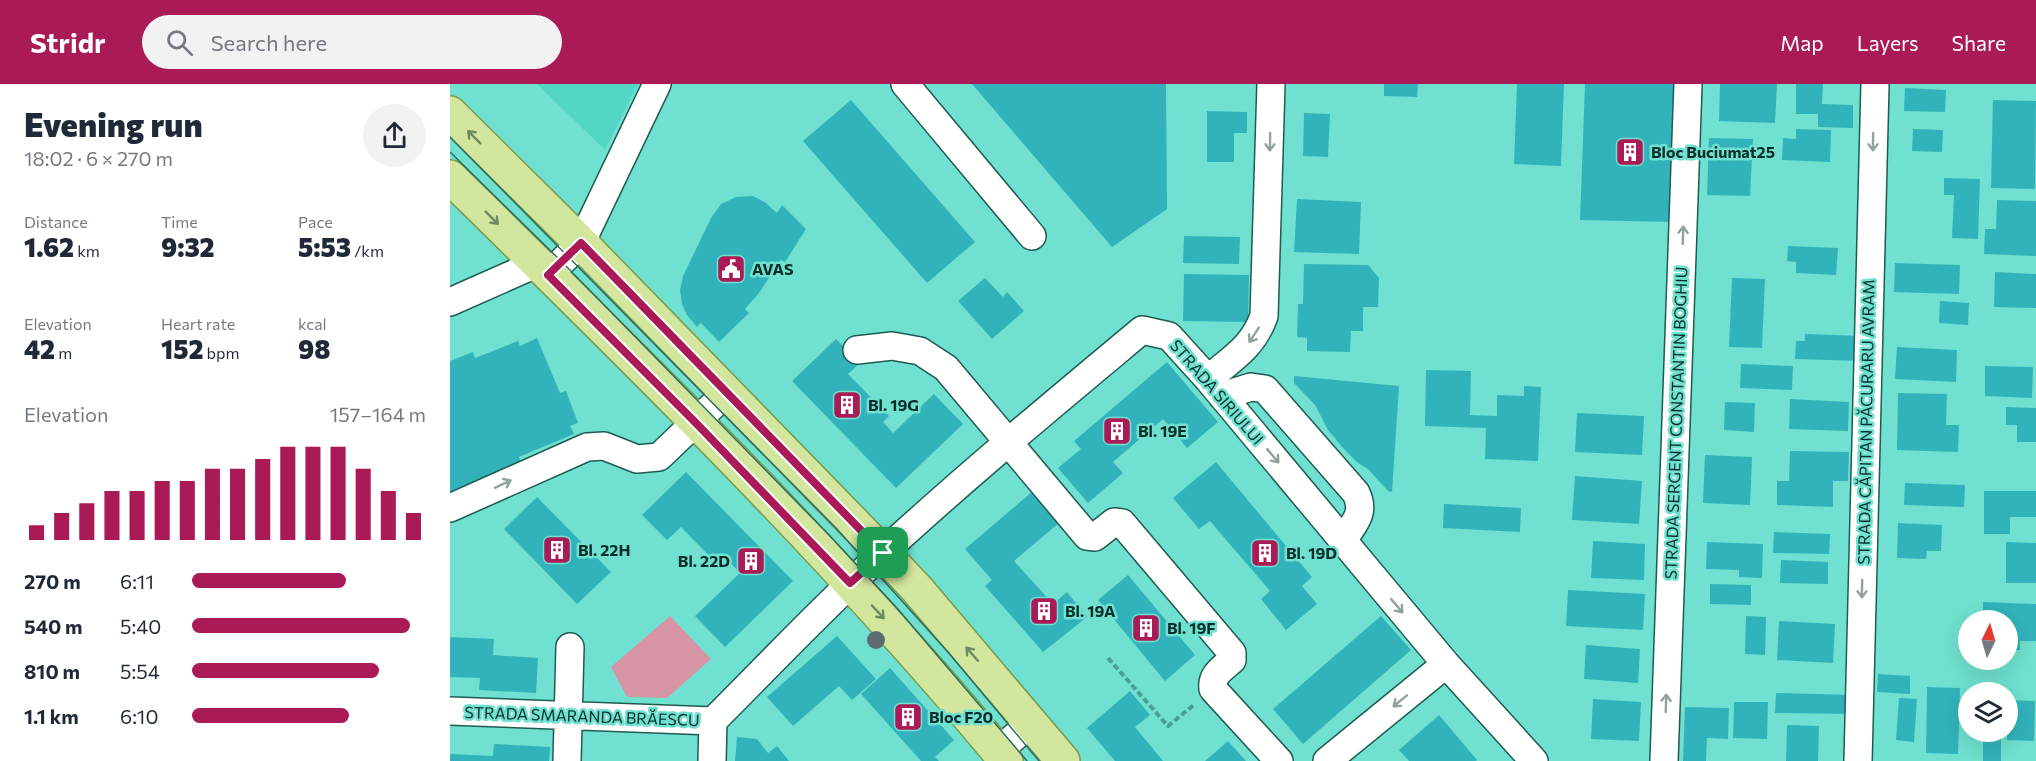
<!DOCTYPE html>
<meta charset="utf-8">
<style>
body{margin:0;font-family:Commissioner,sans-serif;background:#f2f2f3;color:#1f2937;height:100vh;display:flex;flex-direction:column;font-size:22px;white-space:nowrap}
*{box-sizing:border-box;margin:0}
p{font-size:20px;color:#747a83}
.icon{flex:none;width:33px;height:33px;fill:none;stroke:currentColor;stroke-width:2;stroke-linecap:round;stroke-linejoin:round}
.map{position:relative;flex:1;overflow:hidden}
.sheet{display:flex;flex-direction:column;background:#fff;width:450px}
.sheet>*{flex:none}
.needle{width:39px;rotate:5deg}
.tools{position:absolute;left:1508px;top:526px;display:grid;gap:12px}
.tools a{display:grid;place-items:center;width:60px;height:60px;border-radius:50%;background:#fff;box-shadow:0 6px 24px #0002;font-size:30px}
.pin{position:absolute;display:grid;place-items:center;width:51px;height:51px;color:#fff;margin:-26px;border-radius:12px;box-shadow:0 3px 9px #0006}
.round{display:grid;place-items:center;flex:none;width:63px;height:63px;border-radius:32px;background:#f2f2f3}
.head{display:flex;align-items:center;justify-content:space-between;height:102px;padding:0 24px}
h1{font-size:33px;font-weight:800;line-height:45px}
.metrics{display:grid;grid-template-columns:repeat(3,1fr);gap:9px;height:102px;padding:6px 24px}
.metrics div{display:grid;align-content:center}
.metrics b{font-size:26px;font-weight:800}
.metrics small{font-size:16px;font-weight:400}
.metrics p{font-size:16px}
.chart{height:168px;padding:12px 24px}
.chart p{display:flex;justify-content:space-between}
.chart svg{width:100%;height:108px;margin-top:6px;stroke:#a91a56;stroke-width:6}
ul{padding:0 24px;list-style:none;font-size:20px}
li{display:grid;grid-template-columns:96px 72px 1fr;align-items:center;height:45px}
li i{height:15px;border-radius:8px;background:#a91a56}
header{display:flex;align-items:center;gap:36px;box-sizing:border-box;height:84px;padding:0 30px;background:#a91a56;color:#fff}
header strong{font-size:28px}
nav{display:flex;gap:33px;margin-inline-start:auto;font-size:21px}
.search{width:420px;height:54px;background:#f2f2f3;display:flex;align-items:center;gap:15px;box-sizing:border-box;padding:0 21px;border-radius:33px;color:#747a83;font-size:22px}
main{display:flex;flex:1;min-height:0}
.map>svg:first-child{display:block}
.built{fill:#54d6c4}
.green{fill:#d694a5}
.building{fill:#32b3bc}
.lines{fill:none;stroke-linecap:round;stroke-linejoin:round}
.minor-casing{stroke:#1e5c53;stroke-width:30}
.major-casing{stroke:#789b4a;stroke-width:36}
.path{stroke:#4a9f93;stroke-width:4;stroke-dasharray:6 3;stroke-linecap:butt}
.minor{stroke:#fff;stroke-width:27}
.major{stroke:#d3e69d;stroke-width:33}
.tram{stroke:#2c6c62;stroke-width:1.5}
.tree{fill:#5d6c72}
.oneway{stroke:#6e8a63}
.oneway2{stroke:#90a19f}
.route-casing{stroke:#fff;stroke-width:12}
.route{stroke:#a91a56;stroke-width:8}
.labels{text-anchor:middle;stroke-width:5;stroke-linejoin:round;paint-order:stroke}
.poi-label{font-size:16px;font-weight:bold;fill:#082e29;stroke:#70e1d0;text-anchor:start}
.street-label{font-size:16px;fill:#082e29;stroke:#70e1d0}
</style>
<header>
<strong>Stridr</strong>
<div class="search"><svg class="icon" aria-label="search" viewBox="0 0 24 24"><circle cx="10" cy="10" r="6"/><path d="M15 15l6 6"/></svg>Search here</div>
<nav><a>Map</a><a>Layers</a><a>Share</a></nav>
</header>
<main>
<section class="sheet">
<div class="head"><div><h1>Evening run</h1><p>18:02 · 6 × 270 m</p></div><a class="round"><svg class="icon" aria-label="share" viewBox="0 0 24 24"><path d="M12 15V3M7 8l5-5 5 5M5 13v7h14v-7"/></svg></a></div>
<div class="metrics">
<div><p>Distance</p><b>1.62<small> km</small></b></div>
<div><p>Time</p><b>9:32</b></div>
<div><p>Pace</p><b>5:53<small> /km</small></b></div>
</div>
<div class="metrics">
<div><p>Elevation</p><b>42<small> m</small></b></div>
<div><p>Heart rate</p><b>152<small> bpm</small></b></div>
<div><p>kcal</p><b>98</b></div>
</div>
<div class="chart"><p><span>Elevation</span>157–164 m</p>
<svg viewBox="0 0 160 44" preserveAspectRatio="none"><path d="M5 44V38M15 44V33M25 44V29M35 44V24M45 44V24M55 44V20M65 44V20M75 44V15M85 44V15M95 44V11M105 44V6M115 44V6M125 44V6M135 44V15M145 44V24M155 44V33"/></svg>
</div>
<ul>
<li><b>270 m</b>6:11<i style="width:66%"></i></li>
<li><b>540 m</b>5:40<i style="width:93%"></i></li>
<li><b>810 m</b>5:54<i style="width:80%"></i></li>
<li><b>1.1 km</b>6:10<i style="width:67%"></i></li>
</ul>
</section>
<div class="map">
<svg width="1586" height="677" viewBox="0 0 1586 677">
<rect width="100%" height="100%" fill="#70e1d0"/>
<path class="built" d="M87,0H188L155,66Z"/>
<path class="green" d="M220,532L261,575L217,614L177,613L161,583Z"/>
<path class="building" d="M522,0H716L717,125L662,163Z
M934,0H968L967,13L934,12Z
M1067,0H1114L1111,82L1064,80Z
M1135,0H1229L1225,138L1130,136Z
M1270,0H1327L1325,39L1269,37Z
M1346,0H1373L1372,20L1403,21V44L1368,43V30H1346Z
M1455,4L1496,6L1495,28L1454,27Z
M401,16L525,158L477,199L353,57Z
M1543,16L1586,17L1585,105L1541,104Z
M757,27L797,28V49H784V78H757Z
M854,29L880,30L878,73L853,72Z
M1346,45L1381,46L1380,78L1332,76L1333,54L1346,55Z
M1463,45L1493,46L1492,68L1462,67Z
M1259,54L1303,55L1300,112L1257,111Z
M1494,94L1530,95L1528,155L1502,154L1504,111H1494Z
M303,112L316,119L327,129L332,121L356,145L335,178L331,176L309,209L295,225L299,229L269,258L251,239L247,243L237,231L232,220L230,206L233,192L261,134L271,120L286,113Z
M847,115L911,118L909,170L844,168Z
M1547,116L1586,117V172L1534,170L1535,145H1546Z
M734,152L790,153L789,180L733,179Z
M1338,162L1388,164L1386,191L1346,189V178L1337,177Z
M1445,179L1510,181L1509,210L1444,208Z
M854,180L918,181L929,194L928,223H913V247H901L900,268L857,267V254L847,253L848,220H853Z
M1545,188L1586,190V224L1544,223Z
M734,190L799,191L798,238L733,237Z
M535,194L553,213L557,208L574,227L542,255L508,217Z
M1282,194L1315,195L1312,264L1279,263Z
M1490,217L1519,219L1518,241L1489,239Z
M1355,250L1412,252V277L1345,275L1346,257H1355Z
M87,254L110,309L116,307L128,339L120,342L124,350L69,373L72,380L0,411V277L23,268L25,274L68,257L70,262Z
M386,255L410,279L398,290L439,332L433,338L443,349L484,310L513,340L446,404L342,297Z
M1447,263L1507,266L1506,298L1445,295Z
M717,278L768,338L737,364L713,335L663,378L673,389L638,419L608,384L631,365L624,357Z
M1291,280L1343,282L1342,306L1290,304Z
M1535,282L1583,283L1582,314L1535,312Z
M976,286L1021,287L1020,331L1047,332V311L1074,312V302L1091,303L1088,377L1035,375L1036,344L975,342Z
M844,292L949,302L942,408L938,407L918,385L908,379L893,364L878,346L865,321L844,299Z
M1448,309L1497,310L1496,341H1509L1508,368L1447,366Z
M1340,315L1399,318L1398,347L1339,345Z
M1275,318L1305,319L1304,348L1274,346Z
M1556,323L1586,324V358H1567V341H1556Z
M1127,329L1194,332L1192,371L1125,368Z
M1340,367L1399,368L1398,397H1383V423L1327,421V397H1339Z
M1255,371L1302,373L1300,421L1253,419Z
M766,378L862,493L852,502L867,520L836,546L811,515L820,507L760,437L749,445L723,414Z
M236,388L343,497L275,563L245,532L290,489L275,473L268,481L231,443L217,456L192,431Z
M1125,392L1192,397L1189,440L1122,436Z
M1455,399L1515,401L1514,423L1454,421Z
M1534,407H1586V433H1560V450H1534Z
M582,408L609,439L564,477L603,520L617,508L637,533L593,568L535,502L542,496L515,465Z
M87,413L161,488L127,520L54,445Z
M994,420L1071,424L1070,448L993,444Z
M1448,439L1492,441L1491,467H1477L1476,475L1447,474Z
M1324,448L1380,450L1379,470L1323,469Z
M1143,457L1195,460L1194,496L1141,494Z
M1257,458L1313,460L1312,494L1289,493V486L1256,485Z
M1556,458L1586,459V499H1556Z
M1331,476L1378,478V500L1330,499Z
M678,491L745,571L715,597L648,516Z
M1260,500L1301,501V521L1260,520Z
M1118,506L1195,510L1193,546L1116,542Z
M1533,518L1586,520V557H1570V566H1557V537H1533Z
M931,532L961,566L853,660L823,625Z
M1296,532L1316,533L1315,571L1295,570Z
M1329,537L1385,540L1383,579L1327,576Z
M387,552L426,595L402,616L389,602L343,642L317,613Z
M0,553L44,555L43,571L88,574L86,609L29,606L30,594L0,593Z
M1136,561L1190,565L1188,599L1134,595Z
M440,584L504,656L485,673L489,677H471L411,610Z
M1428,590L1460,592V610L1427,608Z
M1477,603L1510,604L1508,670L1476,669Z
M680,607L700,631L685,643L713,677H665L637,644Z
M1326,609L1404,611V630L1325,629Z
M1449,614L1467,615L1464,658L1446,656Z
M1143,615L1191,618L1189,657L1141,655Z
M1558,616L1585,617L1584,657L1557,656Z
M1284,618H1318L1317,655L1283,654Z
M1235,623L1279,624L1278,655L1257,654L1256,677H1233Z
M989,631L1027,676L1026,677H959L949,666Z
M1337,641L1369,642L1368,677H1336Z
M1533,648H1551V677H1533Z
M287,653L307,655L318,669L327,662L339,677H285Z
M778,657L796,677H755Z
M44,660L100,663L99,677H0V670L43,672Z"/>
<g class="lines">
<g class="minor-casing">
<path id="minor" d="M455,0L582,152
M98,191L131,159L207,0
M0,218L88,179
M407,266L442,262L470,267L496,284L637,452L645,453L664,438L672,439L782,569V576C772,585 761,591 763,605L829,677
M758,295C783,274 803,263 814,232L821,0
M772,312L801,303L815,305L906,409C916,430 904,438 893,457
M0,424L137,363L154,362L187,375L209,373L276,309
M0,627L263,637
M548,667L581,639
M117,677L120,563
M262,677L263,637C316,584 368,529 422,479C509,398 601,322 692,246L719,252L758,295L996,580L1084,677
M877,677L996,580
M1214,677L1238,0
M1408,677L1425,0"/>
</g>
<g class="major-casing">
<path id="major" d="M0,29L131,159L433,469L467,505L613,677
M0,93C191,281 385,470 556,677"/>
</g>
<path class="path" d="M658,574L718,642L745,620"/>
<use href="#minor" class="minor"/>
<use href="#major" class="major"/>
<path class="tram" d="M0,53L386,444L498,568L589,677
M0,68L112,178L379,451L446,523L577,677"/>
</g>
<circle class="tree" cx="426" cy="556" r="9"/>
<defs><path id="oneway-shaft" d="M-6 0H5M1.5-3L5.5 0L1.5 3" fill="none" stroke-width="1.6" stroke-linecap="round" stroke-linejoin="round" transform="scale(1.5)"/></defs>
<g class="oneway">
<use href="#oneway-shaft" transform="translate(24 53) rotate(-135)"/>
<use href="#oneway-shaft" transform="translate(42 134) rotate(45)"/>
<use href="#oneway-shaft" transform="translate(428 528) rotate(47)"/>
<use href="#oneway-shaft" transform="translate(522 570) rotate(-131)"/>
</g>
<g class="oneway2">
<use href="#oneway-shaft" transform="translate(820 58) rotate(91)"/>
<use href="#oneway-shaft" transform="translate(1423 58) rotate(91)"/>
<use href="#oneway-shaft" transform="translate(1233 151) rotate(-88)"/>
<use href="#oneway-shaft" transform="translate(804 251) rotate(123)"/>
<use href="#oneway-shaft" transform="translate(823 372) rotate(50)"/>
<use href="#oneway-shaft" transform="translate(53 400) rotate(-25)"/>
<use href="#oneway-shaft" transform="translate(1412 505) rotate(91)"/>
<use href="#oneway-shaft" transform="translate(947 522) rotate(50)"/>
<use href="#oneway-shaft" transform="translate(950 617) rotate(141)"/>
<use href="#oneway-shaft" transform="translate(1216 619) rotate(-88)"/>
</g>
<g class="lines">
<g class="route-casing">
<path id="route" d="M131,159L433,469L400,499L245,338L98,191Z"/>
</g>
<use href="#route" class="route"/>
</g>
<defs>
<g id="building-square" transform="scale(1.5)"><rect x="-9" y="-9" width="18" height="18" rx="4" fill="#a91a56" stroke="#70e1d0"/><path d="M-4-6H4V6H1V3H-1V6H-4ZM-2.5-4.3h1.7v1.8h-1.7ZM.8-4.3h1.7v1.8H.8ZM-2.5-1h1.7V.8h-1.7ZM.8-1h1.7V.8H.8Z" fill="#fff"/></g>
<g id="civic-square" transform="scale(1.5)"><rect x="-9" y="-9" width="18" height="18" rx="4" fill="#a91a56" stroke="#70e1d0"/><path d="M-.6-6.5H3V-4.5H.6V-3L4-1V1h2V6H-6V1h2V-1L-.6-3ZM-1.2 2.5V6h2.4V2.5Z" fill="#fff"/></g>
</defs>
<g fill-rule="evenodd">
<use href="#building-square" x="1180" y="68"/>
<use href="#civic-square" x="281" y="185"/>
<use href="#building-square" x="397" y="321"/>
<use href="#building-square" x="667" y="347"/>
<use href="#building-square" x="107" y="466"/>
<use href="#building-square" x="815" y="469"/>
<use href="#building-square" x="301" y="477"/>
<use href="#building-square" x="594" y="527"/>
<use href="#building-square" x="696" y="544"/>
<use href="#building-square" x="458" y="633"/>
</g>
<g class="labels">
<g class="poi-label">
<text x="1201" y="74">Bloc Buciumat25</text>
<text x="302" y="191">AVAS</text>
<text x="418" y="327">Bl. 19G</text>
<text x="688" y="353">Bl. 19E</text>
<text x="128" y="472">Bl. 22H</text>
<text x="836" y="475">Bl. 19D</text>
<text x="280" y="483" text-anchor="end">Bl. 22D</text>
<text x="615" y="533">Bl. 19A</text>
<text x="717" y="550">Bl. 19F</text>
<text x="479" y="639">Bloc F20</text>
</g>
<g class="street-label">
<text transform="translate(767 308) rotate(49)" y="6">STRADA SIRIULUI</text>
<text transform="translate(1416 338) rotate(-89)" y="6">STRADA CĂPITAN PĂCURARU AVRAM</text>
<text transform="translate(1226 339) rotate(-88)" y="6">STRADA SERGENT CONSTANTIN BOGHIU</text>
<text transform="translate(132 632) rotate(2)" y="6">STRADA SMARANDA BRĂESCU</text>
</g>
</g>
</svg>
<div class="tools">
<a><svg class="needle" viewBox="-14 -14 28 28"><path d="M0-13l5 13h-10z" fill="#e53935"/><path d="M0 13l5-13h-10z" fill="#747a83"/></svg></a>
<a><svg class="icon" aria-label="layers" viewBox="0 0 24 24"><path d="M12 4l9 5-9 5-9-5zM3 14l9 5 9-5"/></svg></a>
</div>
<div class="pin" style="left:433px;top:469px;background:#1e9e55"><svg class="icon" aria-label="arrive" viewBox="0 0 24 24"><path d="M6 21V4h12l-3 4 3 4H6"/></svg></div>
</div>
</main>
